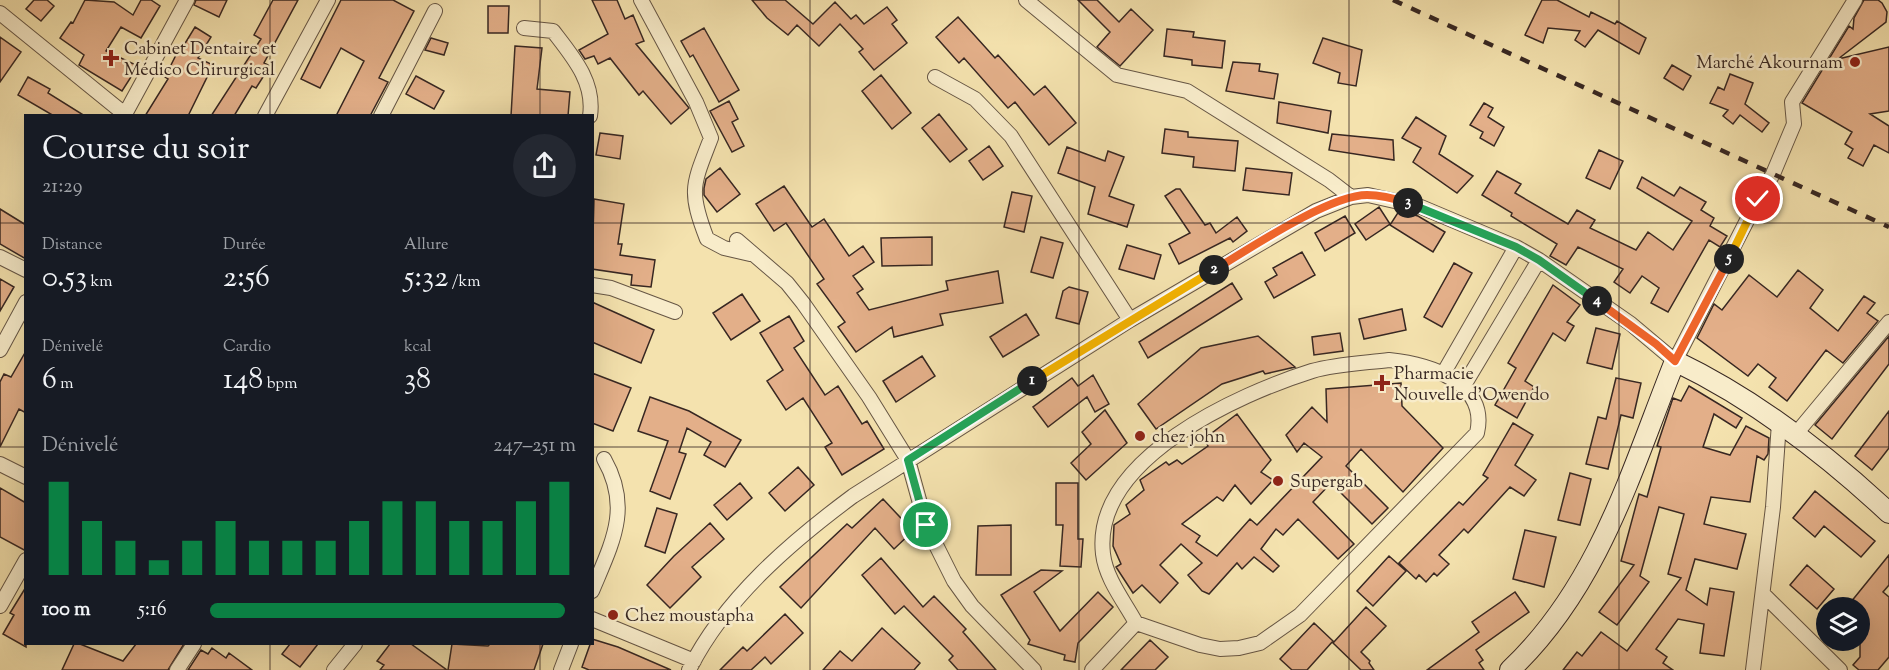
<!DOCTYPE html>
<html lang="fr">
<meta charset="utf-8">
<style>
body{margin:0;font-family:"Sorts Mill Goudy",serif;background:#242831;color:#f1f3f6;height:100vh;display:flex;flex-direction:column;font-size:22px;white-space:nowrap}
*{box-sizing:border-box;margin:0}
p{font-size:20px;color:#9ea1a6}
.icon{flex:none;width:33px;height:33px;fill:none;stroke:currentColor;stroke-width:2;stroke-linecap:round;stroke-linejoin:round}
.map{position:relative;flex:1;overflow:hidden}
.drawer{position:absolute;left:24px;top:114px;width:570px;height:531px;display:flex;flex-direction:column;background:#171b24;border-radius:0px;box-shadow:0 6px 24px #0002}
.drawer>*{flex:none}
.buttons{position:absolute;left:1816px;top:597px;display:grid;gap:12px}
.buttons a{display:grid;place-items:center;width:54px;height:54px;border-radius:50%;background:#171b24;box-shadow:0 6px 24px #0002;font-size:30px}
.pin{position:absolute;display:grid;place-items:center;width:51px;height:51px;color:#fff;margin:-26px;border:3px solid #fff;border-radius:50%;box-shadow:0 2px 6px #0007}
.km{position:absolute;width:30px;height:30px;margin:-15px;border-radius:50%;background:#222;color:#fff;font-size:16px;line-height:30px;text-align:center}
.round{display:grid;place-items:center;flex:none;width:63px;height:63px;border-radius:32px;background:#242831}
.headline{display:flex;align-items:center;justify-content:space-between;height:102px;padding:0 18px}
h1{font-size:33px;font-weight:600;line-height:45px}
.figures{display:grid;grid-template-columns:repeat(3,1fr);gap:9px;height:102px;padding:6px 18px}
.figures div{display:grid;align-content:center}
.figures b{font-size:30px;font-weight:600}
.figures small{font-size:16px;font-weight:400}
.figures p{font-size:16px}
.chart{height:168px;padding:12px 18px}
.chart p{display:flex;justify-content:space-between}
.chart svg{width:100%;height:108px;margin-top:6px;stroke:#0b8043;stroke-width:6}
ul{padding:0 18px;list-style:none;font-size:20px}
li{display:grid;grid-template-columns:96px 72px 1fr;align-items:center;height:45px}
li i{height:15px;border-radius:8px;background:#0b8043}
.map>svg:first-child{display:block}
.building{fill:#e3af89;stroke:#372722;stroke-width:1.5}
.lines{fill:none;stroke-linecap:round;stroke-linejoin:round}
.street-casing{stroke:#665645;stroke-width:16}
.secondary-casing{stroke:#372722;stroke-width:22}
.street{stroke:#f8ecca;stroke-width:14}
.secondary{stroke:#f8ecca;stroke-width:20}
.rail{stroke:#372722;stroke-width:4.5;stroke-dasharray:10 10;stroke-linecap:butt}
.split-1-casing{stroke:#fff;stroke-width:12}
.split-2-casing{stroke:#fff;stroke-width:12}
.split-3-casing{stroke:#fff;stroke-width:12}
.split-4-casing{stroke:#fff;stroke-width:12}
.split-5-casing{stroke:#fff;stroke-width:12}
.split-6-casing{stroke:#fff;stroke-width:12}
.split-1{stroke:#22a559;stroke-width:8}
.split-2{stroke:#f5b400;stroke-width:8}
.split-3{stroke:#f0652b;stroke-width:8}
.split-4{stroke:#22a559;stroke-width:8}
.split-5{stroke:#f0652b;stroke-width:8}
.split-6{stroke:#f5b400;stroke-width:8}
.grid{fill:none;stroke:#372722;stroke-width:1.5;stroke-opacity:0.55}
.poi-dot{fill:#8f2418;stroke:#f8ecca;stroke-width:2}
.labels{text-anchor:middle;stroke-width:5;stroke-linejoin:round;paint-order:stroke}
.poi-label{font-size:18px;fill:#372722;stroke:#f8ecca;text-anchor:start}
</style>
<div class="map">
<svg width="1889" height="670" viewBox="0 0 1889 670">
<rect width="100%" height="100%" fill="#f4e2ae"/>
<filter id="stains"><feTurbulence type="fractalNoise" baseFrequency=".00333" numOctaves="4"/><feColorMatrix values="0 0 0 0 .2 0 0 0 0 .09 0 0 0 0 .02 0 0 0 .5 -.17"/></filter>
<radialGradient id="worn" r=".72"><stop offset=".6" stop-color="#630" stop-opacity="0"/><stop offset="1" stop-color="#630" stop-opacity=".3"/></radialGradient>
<path class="building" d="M34,0H47L54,6L41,21L26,9Z
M85,0L114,2L133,15L141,0H151L160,6L141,38L121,27L106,51L138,66L122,91L79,65L84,55L60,38L71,22L73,23Z
M196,0H227L219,17L194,5Z
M273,0H298L264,63L270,66L256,88L252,86L234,116H211L261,39L254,35Z
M341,0H393L414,11L379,78L388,82L370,116H336L364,61L341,48L320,88L301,79Z
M592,0H617L625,19L633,15L644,41L636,44L689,108L671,124L643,91L639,95L610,58L598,64L594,56L585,59L579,50L608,34Z
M752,0H785L813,24L835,2L851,19L856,15L864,24L887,7L897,20L892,24L907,43L874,70L859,52L863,49L840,24L819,46L797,25L788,35L767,18Z
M1078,0H1097L1119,22L1131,9L1153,30L1120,66L1097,47L1110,32Z
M1542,0H1557L1589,17L1591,12L1615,24L1617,21L1646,38L1639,54L1598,30L1585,47L1575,40L1580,31L1548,28L1543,43L1525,35Z
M1864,0H1878L1882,3L1887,12L1886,22L1838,59L1889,47V111L1870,114L1889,126V153L1874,145L1863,166L1848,158L1853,149L1845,144L1852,132L1802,103L1849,26L1853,29L1854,18Z
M488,6H509L508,33H488Z
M958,17L995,58L998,55L1034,95L1045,86L1076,123L1049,145L1015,102L1008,108L964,58L959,63L936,37Z
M195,27L211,37L198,58L213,65L188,116H145L168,79L165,77L179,49L181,50Z
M704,28L739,90L719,102L693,55L690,57L681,41Z
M1167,29L1194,32L1193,37L1225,41L1222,68L1192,65V60L1164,56Z
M0,37L21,52L0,82Z
M431,38L448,43L444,55L425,50Z
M1323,38L1362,50L1356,86L1338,83L1340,73L1313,63Z
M515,46L542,48L537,89L570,92L568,116H511Z
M1233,62L1260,64L1259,71L1278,74L1274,99L1226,91Z
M1672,65L1691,76L1683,90L1664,78Z
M1730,74L1753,83L1745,104L1769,123L1762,132L1740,115L1733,124L1723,116L1728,110L1710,103L1718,87L1724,90Z
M881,75L911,113L892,129L862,91Z
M416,76L444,91L434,109L406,94Z
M28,77L50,89L48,93L85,116H54L18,95Z
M729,101L738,119L732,122L744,146L732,152L710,111Z
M1279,102L1331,111L1328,133L1277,123Z
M1484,103L1493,108L1488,117L1504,127L1494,146L1480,138L1483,132L1470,125Z
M939,114L967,149L950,162L922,128Z
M1416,117L1446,136L1439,154L1473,176L1457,193L1413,162L1421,148L1402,138Z
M1165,129L1188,132V137L1238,141L1235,171L1193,167L1194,157L1162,153Z
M600,133L623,136L620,159L596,155Z
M1332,134L1393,140L1394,160L1329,150Z
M989,146L1003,166L983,180L969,161Z
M1067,147L1105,161L1108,151L1124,157L1109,196L1134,205L1127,227L1088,214L1095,187L1058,173Z
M1599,150L1623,161L1610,189L1586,178Z
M720,168L740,194L717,212L704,195V188L706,179Z
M1246,168L1292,173L1289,195L1243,190Z
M1497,171L1521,184L1515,193L1568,224L1577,210L1595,220L1590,228L1636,250L1648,232L1673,250L1692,221L1637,188L1642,177L1674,196L1680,187L1706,202L1701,210L1714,218L1710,226L1727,236L1720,247L1709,240L1668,312L1651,303L1659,288L1642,276L1630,293L1614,282L1623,269L1578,247L1566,265L1550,256L1557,244L1511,216L1512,213L1482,195Z
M784,186L812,227L824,219L849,256L863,246L874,262L853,276L863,289L857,293L869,310L948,290L946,281L998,271L1003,303L940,314L943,325L894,337L892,327L856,352L838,327L845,322L817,284L824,279L786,223L774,231L756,204Z
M1176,189H1180L1205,225L1210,223L1216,233L1237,217L1247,231L1233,242L1230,238L1179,264L1169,244L1190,233L1165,196Z
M1012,192L1032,196L1024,232L1004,227Z
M594,199L624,204L618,244H622L620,255L655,260L651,287L631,285L632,275L592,269Z
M1379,207L1390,224L1366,240L1355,224Z
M0,209L26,225V259L0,244Z
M1399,211L1418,216L1445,232L1433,252L1390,225Z
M1345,216L1355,233L1325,251L1315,233Z
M932,237V265L882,266L881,238Z
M1041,237L1063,243L1053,278L1031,272Z
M1127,245L1161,255L1154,279L1119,269Z
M1302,252L1315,275L1274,298L1265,282L1277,275L1273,268Z
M1454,263L1472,273L1442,327L1424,317Z
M1798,270L1823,290L1810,308L1838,331L1864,296L1875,303L1867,313L1878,321L1843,363L1826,350L1787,401L1769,387L1776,378L1758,364L1748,376L1697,338L1714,304L1722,310L1749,275L1777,297Z
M0,279L14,287L0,311Z
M1232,283L1242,299L1148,358L1139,342Z
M1553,285L1580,305L1567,322L1574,326L1565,341L1553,333L1525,381L1534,387L1517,418L1495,405L1516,368L1508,363Z
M1069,287L1088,292L1079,324L1056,318L1063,291Z
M742,294L760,321L731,340L713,313Z
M592,302L654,330L641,363L592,342Z
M1402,309L1406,330L1364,339L1359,319Z
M1026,314L1039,335L1003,357L990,337Z
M789,316L804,341L794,348L825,395L838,386L862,424L867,421L884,449L842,475L825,447L832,443L803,398L786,410L767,381L783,370L760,333Z
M1596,328L1620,334L1612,369L1587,363Z
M1340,333L1343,351L1314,355L1312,337Z
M1258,336L1295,367L1265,374L1263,371L1222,384L1156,429L1138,404L1201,348Z
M1889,336V364L1832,439L1815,425Z
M26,351V413L19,409L0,447V382L4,374L11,377Z
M922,356L935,376L896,402L883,381Z
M592,373L631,388L613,431L592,423Z
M1093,375L1109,404L1095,412L1087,397L1048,427L1033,407L1072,378L1078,386Z
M1616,378L1641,383L1633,418L1621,415L1608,469L1586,464L1598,417L1606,419Z
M1401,383L1402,406L1443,448L1403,492L1361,449L1346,466L1388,508L1372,524L1331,483L1313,502L1354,544L1338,559L1298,519L1283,535L1276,529L1261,549L1279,566L1273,572L1254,557L1242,569L1237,563L1209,594L1202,591L1188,575L1202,563L1181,544L1160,565L1178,583L1160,603L1142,585L1133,593L1116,567L1121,564L1113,546L1114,525L1130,514L1126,505L1144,490L1140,480L1166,462L1169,465L1177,460L1182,464L1208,446L1204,439L1237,414L1271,460L1261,472L1273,480L1251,504L1235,485L1223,501L1217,497L1182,524L1200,536L1196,542L1217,556L1250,519L1257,525L1322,457L1304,443L1297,452L1286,435L1312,407L1327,422L1326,389Z
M1689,386L1742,418L1736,428L1714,414L1703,447L1730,455L1746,426L1769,438L1768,454L1764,460L1757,456L1750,502L1711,497L1704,524L1746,534L1737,569L1695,559L1686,590L1707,605L1710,588L1734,592L1724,656L1700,653L1704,624L1678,619L1656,649L1667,657L1663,663L1673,670H1563L1577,652L1582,656L1601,632L1627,651L1681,578L1668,574L1684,514L1659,507L1640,576L1649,582L1617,625L1599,612L1634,565L1621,561L1639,494L1647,497L1661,447L1657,446L1673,398L1681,401Z
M650,397L689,411L741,440L725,467L704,455L711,442L687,428L679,452L686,454L670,499L650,491L668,441L638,431Z
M1105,410L1127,443L1086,480L1071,463L1091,444L1082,432Z
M1889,411V448L1872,470L1855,456Z
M1513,423L1533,435L1515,465L1536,480L1524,496L1510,487L1468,533L1464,529L1439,555L1449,564L1437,576L1434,573L1426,582L1419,575L1416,579L1399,563L1459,502L1463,505L1488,478L1483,475Z
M798,467L814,485L785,511L769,493Z
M1570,473L1591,479L1580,525L1558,520Z
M740,483L752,498L727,520L714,505Z
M1056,483H1078V539H1083L1081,567L1060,566L1063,525H1056Z
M0,488L26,503V551L0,537Z
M1815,491L1875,541L1861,557L1824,526L1815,537L1793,518Z
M883,499L913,531L894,549L875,528L801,608L780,587L847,524L852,528Z
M657,508L677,514L665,553L645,546Z
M710,523L724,539L692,567L701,577L670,608L647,585L674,556Z
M1011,525V575H976L978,526Z
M1525,530L1556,537L1544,587L1513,579Z
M1889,555V585L1883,592L1889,597V657L1878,670H1859L1853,665L1860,657V608H1846Z
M1389,556L1406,571L1373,606L1357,591Z
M881,558L923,607L934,596L966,629L963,632L996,670H958L949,660L953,656L904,606L895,614L862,575Z
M1807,565L1834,589L1817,609L1790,585Z
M1041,570L1062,571L1034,592L1060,631L1098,592L1113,607L1078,643L1075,662L1064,660L1065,655L1028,644L1030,640L1001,595Z
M26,587V647L3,634L14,615L10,613Z
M1515,592L1529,612L1476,650L1483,660L1479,663L1484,670H1427L1479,632L1472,622Z
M1366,607L1386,626L1361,652L1370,661L1369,663L1374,670H1361L1333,643Z
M785,614L803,633L771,664L765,657L751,670H720L743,647L747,651Z
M1314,623L1333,641L1307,670H1292L1280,659Z
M882,628L920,663L914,670H823L840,651L852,661Z
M592,639L618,647L671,670H589L582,667Z
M1150,640L1168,657L1155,670H1121Z
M74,644H80L123,661L136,644H184L168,670H62Z
M290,644H318L300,667L282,654Z
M390,644H411L447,670H380L384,665L377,661Z
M452,644L488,646L490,644H543L534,670H448Z
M212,648L226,658L229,653L252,670H188L201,650L208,654Z"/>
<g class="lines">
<g class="street-casing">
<path id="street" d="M641,0L696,102L711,138C693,185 688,190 707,239L724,248L750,254
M1026,0L1117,75L1187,91L1329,180L1351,197
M0,13L127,116
M524,28L553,31C573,57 595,82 590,116
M935,77L975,99L1011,136L1130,320
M124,116L187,0
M265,116L328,0
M381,116L435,11
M737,240L787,283L803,303L869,397L908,460L926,525L954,581L972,606L1034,670
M0,257L26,270
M592,285L611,288L675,312
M0,350L26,302
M1389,360C1428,364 1489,382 1477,433L1300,615L1260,643L1239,648L1220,649L1200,645L1136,623C1124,601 1106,579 1103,554C1092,459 1239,394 1312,371C1336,364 1364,363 1389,360Z
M1443,374L1516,247
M1463,387L1539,260
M1795,435L1889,322
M0,464L26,477
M592,591C612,543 632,508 604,459
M1763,594L1840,670
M0,606L26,560
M592,619L694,661
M177,670L194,644
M334,670L355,644
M561,670L571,644
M689,670C724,599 791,542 853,496L1130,320L1316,211L1351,197L1368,195L1421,207L1516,247L1539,260L1631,324L1675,361L1758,199L1773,174L1794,124L1792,102L1855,0
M1092,670L1136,623
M1753,670L1773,507L1779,423"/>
</g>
<g class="secondary-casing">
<path id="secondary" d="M1510,670C1599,586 1631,471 1675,361C1754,399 1825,453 1889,513"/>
</g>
<use href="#street" class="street"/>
<use href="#secondary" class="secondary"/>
<path class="rail" d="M1393,0L1889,227"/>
</g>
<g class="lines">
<g class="split-1-casing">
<path id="split-1" d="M926,525L908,460L1032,381"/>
</g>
<g class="split-2-casing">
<path id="split-2" d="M1032,381L1214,270"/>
</g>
<g class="split-3-casing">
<path id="split-3" d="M1214,270C1249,249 1329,195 1367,195C1381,195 1396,199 1408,203"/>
</g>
<g class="split-4-casing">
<path id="split-4" d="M1408,203L1516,247L1539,260L1597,301"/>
</g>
<g class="split-5-casing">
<path id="split-5" d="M1597,301L1656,344L1675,361L1729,259"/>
</g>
<g class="split-6-casing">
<path id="split-6" d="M1729,259L1758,199"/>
</g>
<use href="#split-1" class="split-1"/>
<use href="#split-2" class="split-2"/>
<use href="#split-3" class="split-3"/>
<use href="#split-4" class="split-4"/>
<use href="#split-5" class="split-5"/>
<use href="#split-6" class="split-6"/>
</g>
<path class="grid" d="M270,0V116M540,0V116M810,0V670M1079,0V670M1349,0V670M1619,0V670M0,223H26M592,223H1889M0,447H26M592,447H1889M270,644V670M540,644V670"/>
<g class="poi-dot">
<path d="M108 49h6v6h6v6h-6v6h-6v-6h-6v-6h6z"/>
<circle cx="1855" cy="62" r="6"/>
<path d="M1379 374h6v6h6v6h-6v6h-6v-6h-6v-6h6z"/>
<circle cx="1140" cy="436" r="6"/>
<circle cx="1278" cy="481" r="6"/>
<circle cx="613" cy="615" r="6"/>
</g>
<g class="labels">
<g class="poi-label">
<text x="124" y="54">Cabinet Dentaire et<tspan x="124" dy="21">Médico Chirurgical</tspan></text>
<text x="1843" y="68" text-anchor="end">Marché Akournam</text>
<text x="1394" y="379">Pharmacie<tspan x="1394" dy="21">Nouvelle d'Owendo</tspan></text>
<text x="1152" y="442">chez john</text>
<text x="1290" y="487">Supergab</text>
<text x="625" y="621">Chez moustapha</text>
</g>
</g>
<rect width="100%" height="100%" filter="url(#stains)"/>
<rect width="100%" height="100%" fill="url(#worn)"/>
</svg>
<div class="buttons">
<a><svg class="icon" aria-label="layers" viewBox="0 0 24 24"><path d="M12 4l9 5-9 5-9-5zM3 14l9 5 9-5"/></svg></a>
</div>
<div class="pin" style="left:926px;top:525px;background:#1e9e55"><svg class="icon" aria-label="arrive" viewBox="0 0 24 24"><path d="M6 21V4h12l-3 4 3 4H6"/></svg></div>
<div class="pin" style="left:1758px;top:199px;background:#d93025"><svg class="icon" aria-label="check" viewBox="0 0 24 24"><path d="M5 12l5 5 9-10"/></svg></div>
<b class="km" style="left:1032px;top:381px">1</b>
<b class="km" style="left:1214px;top:270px">2</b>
<b class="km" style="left:1408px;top:203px">3</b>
<b class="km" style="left:1597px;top:301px">4</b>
<b class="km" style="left:1729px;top:259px">5</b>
<section class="drawer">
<div class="headline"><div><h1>Course du soir</h1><p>21:29</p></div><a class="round"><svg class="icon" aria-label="share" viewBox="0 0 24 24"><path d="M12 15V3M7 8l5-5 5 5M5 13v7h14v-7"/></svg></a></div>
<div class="figures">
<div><p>Distance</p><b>0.53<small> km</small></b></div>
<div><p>Durée</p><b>2:56</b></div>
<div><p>Allure</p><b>5:32<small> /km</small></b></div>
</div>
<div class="figures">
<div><p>Dénivelé</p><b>6<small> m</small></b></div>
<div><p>Cardio</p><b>148<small> bpm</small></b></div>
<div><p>kcal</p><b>38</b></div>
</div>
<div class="chart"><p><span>Dénivelé</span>247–251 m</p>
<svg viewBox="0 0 160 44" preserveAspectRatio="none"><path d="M5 44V6M15 44V22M25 44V30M35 44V38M45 44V30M55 44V22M65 44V30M75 44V30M85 44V30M95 44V22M105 44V14M115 44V14M125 44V22M135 44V22M145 44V14M155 44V6"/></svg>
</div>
<ul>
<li><b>100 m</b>5:16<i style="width:97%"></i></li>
</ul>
</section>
</div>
